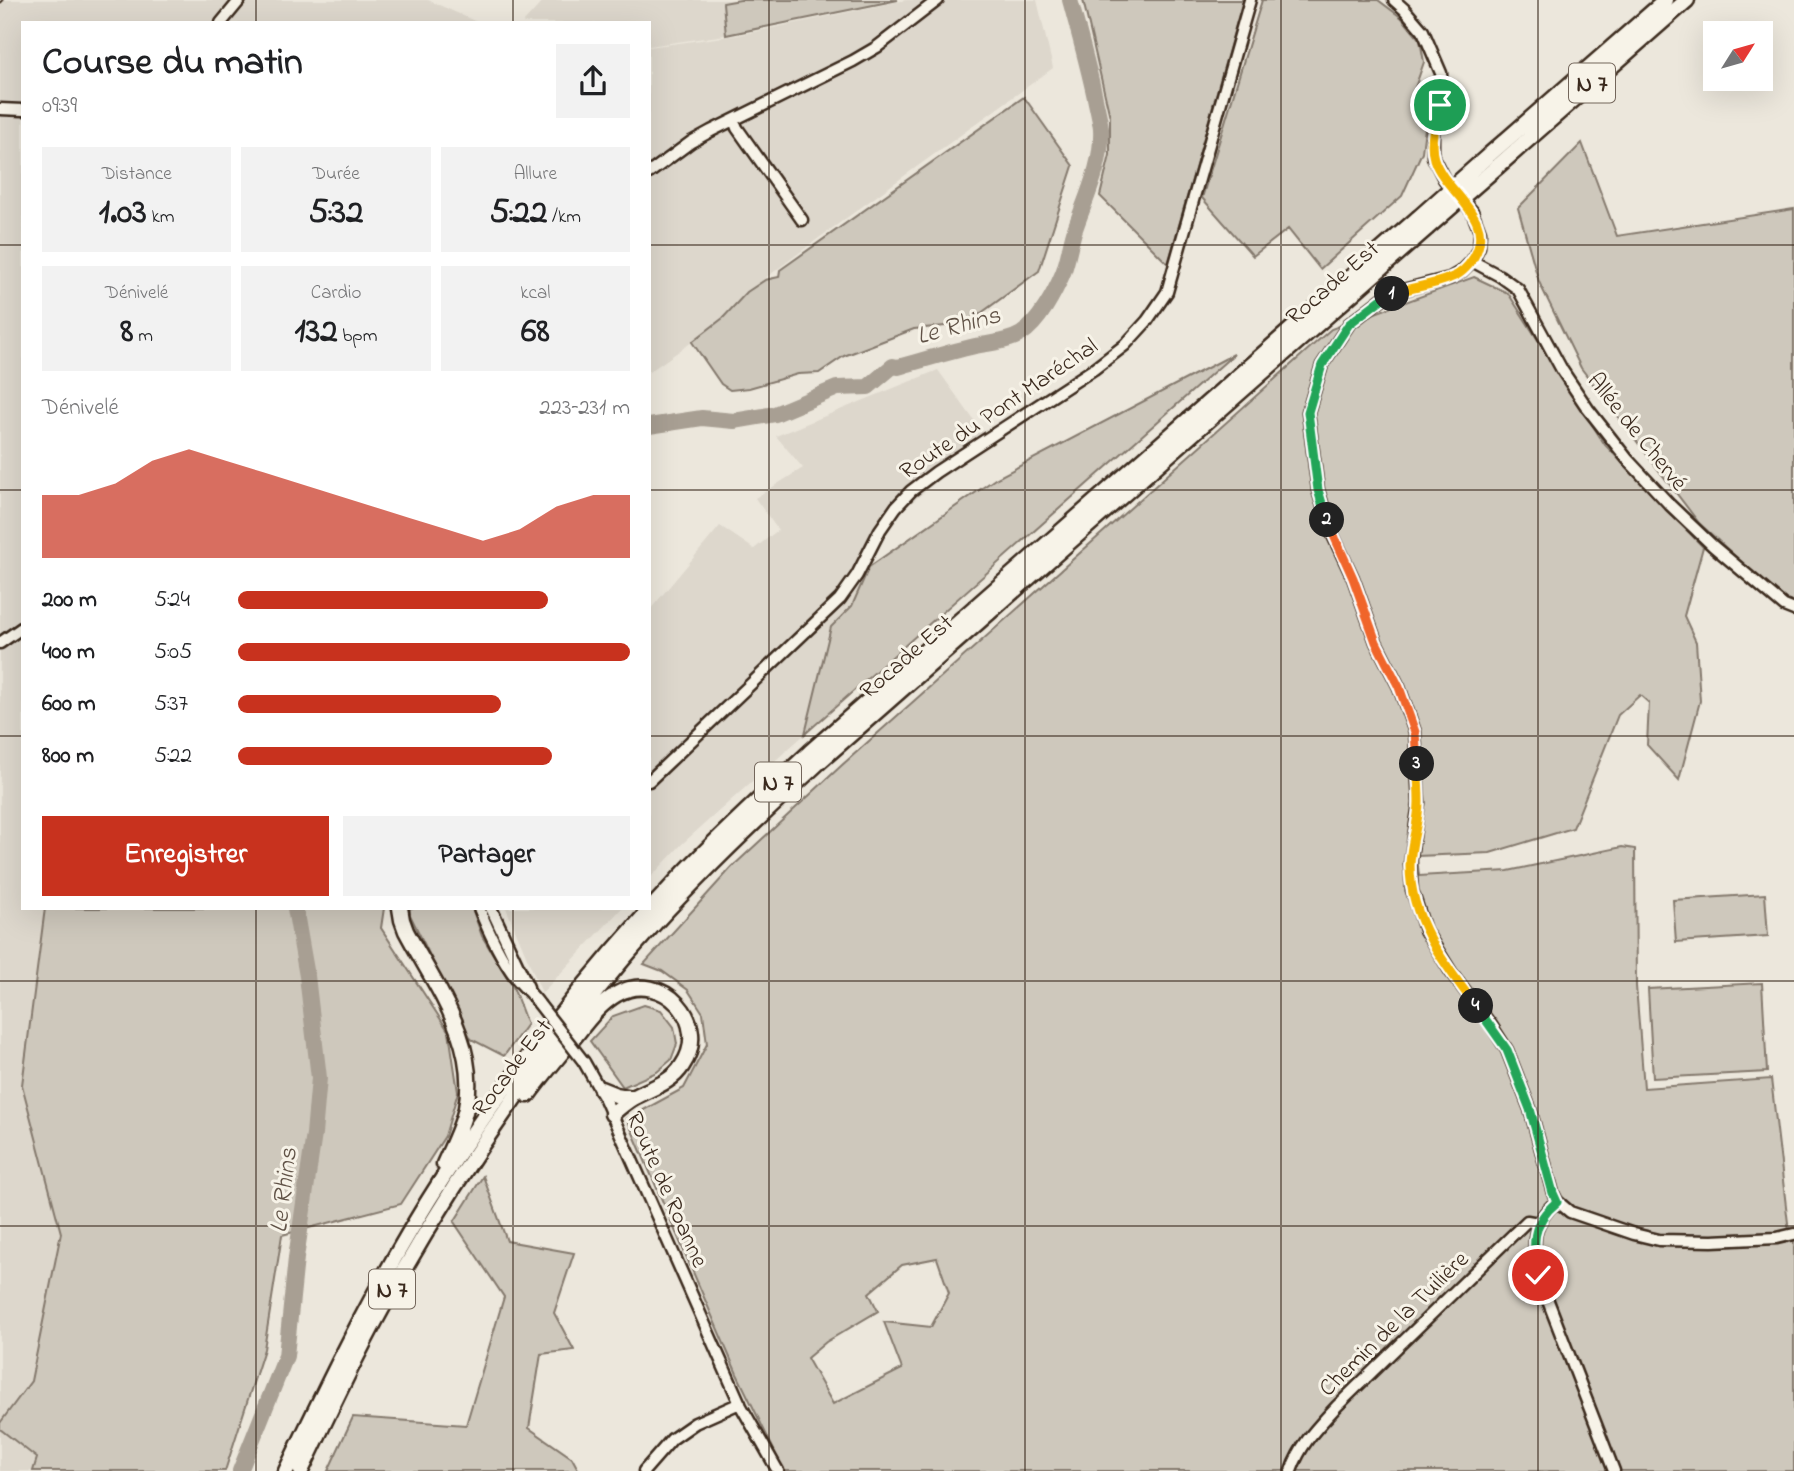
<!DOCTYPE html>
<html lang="fr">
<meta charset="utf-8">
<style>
body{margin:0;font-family:"Indie Flower",sans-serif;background:#f2f2f2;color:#202124;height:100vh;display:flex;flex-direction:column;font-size:26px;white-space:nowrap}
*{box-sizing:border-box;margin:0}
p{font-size:23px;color:#757577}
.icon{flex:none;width:38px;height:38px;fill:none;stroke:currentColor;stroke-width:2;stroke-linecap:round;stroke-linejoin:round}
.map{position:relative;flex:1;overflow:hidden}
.panel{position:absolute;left:21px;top:21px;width:630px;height:889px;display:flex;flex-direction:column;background:#fff;border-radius:0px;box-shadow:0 7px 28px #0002}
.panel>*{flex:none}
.needle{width:46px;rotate:53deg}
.tools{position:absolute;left:1703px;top:21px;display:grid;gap:14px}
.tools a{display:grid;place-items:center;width:70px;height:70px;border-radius:0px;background:#fff;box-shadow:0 7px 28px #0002;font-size:35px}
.pin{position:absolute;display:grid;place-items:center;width:60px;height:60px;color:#fff;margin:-30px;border:4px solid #fff;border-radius:50%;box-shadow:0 2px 7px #0007}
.km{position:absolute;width:35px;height:35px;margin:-18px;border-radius:50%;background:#222;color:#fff;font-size:19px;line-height:35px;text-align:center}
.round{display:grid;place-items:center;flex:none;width:74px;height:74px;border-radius:0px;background:#f2f2f2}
.overview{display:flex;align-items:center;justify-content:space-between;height:119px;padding:0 21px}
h1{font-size:38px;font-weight:700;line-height:52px}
.stats{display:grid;grid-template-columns:repeat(3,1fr);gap:10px;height:119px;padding:7px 21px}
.stats div{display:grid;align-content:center;border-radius:0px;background:#f2f2f2;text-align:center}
.stats b{font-size:35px;font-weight:700}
.stats small{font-size:19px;font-weight:400}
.stats p{font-size:19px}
.chart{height:196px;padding:14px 21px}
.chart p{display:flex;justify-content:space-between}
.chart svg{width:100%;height:126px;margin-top:7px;fill:#c8321e;opacity:.7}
.primary-button{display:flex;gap:14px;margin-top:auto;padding:14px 21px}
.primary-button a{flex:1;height:80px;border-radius:0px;background:#c8321e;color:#fff;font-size:28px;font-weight:700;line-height:80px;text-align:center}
.primary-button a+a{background:#f2f2f2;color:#202124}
ul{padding:0 21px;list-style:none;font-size:23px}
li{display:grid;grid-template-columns:112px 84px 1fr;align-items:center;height:52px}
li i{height:18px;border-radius:9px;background:#c8321e}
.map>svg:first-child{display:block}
.built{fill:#ddd7cc}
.green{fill:#cec8bc;stroke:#84796d;stroke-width:2;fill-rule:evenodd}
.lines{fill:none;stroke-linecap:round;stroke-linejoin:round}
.river{stroke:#a89f93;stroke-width:16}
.minor-casing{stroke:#3b2a1e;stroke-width:15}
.highway-casing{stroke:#3b2a1e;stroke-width:19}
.minor{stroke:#f7f3e8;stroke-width:10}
.highway{stroke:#f7f3e8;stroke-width:14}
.rail{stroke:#3b2a1e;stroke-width:2.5;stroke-dasharray:10 5;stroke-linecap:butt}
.minor-bridge-casing{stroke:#3b2a1e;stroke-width:15;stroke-linecap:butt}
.highway-bridge-casing{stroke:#3b2a1e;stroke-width:19;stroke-linecap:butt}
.minor-bridge{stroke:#f7f3e8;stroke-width:10}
.highway-bridge{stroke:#f7f3e8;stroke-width:14}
.split-1-casing{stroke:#fff;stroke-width:14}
.split-2-casing{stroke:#fff;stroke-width:14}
.split-3-casing{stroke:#fff;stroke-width:14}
.split-4-casing{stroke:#fff;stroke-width:14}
.split-5-casing{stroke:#fff;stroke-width:14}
.split-1{stroke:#f5b400;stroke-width:9}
.split-2{stroke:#22a559;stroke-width:9}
.split-3{stroke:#f0652b;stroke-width:9}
.split-4{stroke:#f5b400;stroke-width:9}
.split-5{stroke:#22a559;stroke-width:9}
.grid{fill:none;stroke:#3b2a1e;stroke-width:2;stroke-opacity:0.55}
.labels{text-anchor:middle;stroke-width:6;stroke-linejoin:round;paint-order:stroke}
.shield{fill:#f7f3e8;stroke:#73665b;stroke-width:2}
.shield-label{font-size:23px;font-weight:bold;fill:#3b2a1e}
.street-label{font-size:24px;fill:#3b2a1e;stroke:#f7f3e8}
.water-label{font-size:26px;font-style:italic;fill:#615347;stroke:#f7f3e8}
</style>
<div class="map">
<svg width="1794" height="1471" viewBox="0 0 1794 1471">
<rect width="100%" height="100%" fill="#ece7dc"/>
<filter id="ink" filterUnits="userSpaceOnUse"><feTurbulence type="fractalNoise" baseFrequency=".0143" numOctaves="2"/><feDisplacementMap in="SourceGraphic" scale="14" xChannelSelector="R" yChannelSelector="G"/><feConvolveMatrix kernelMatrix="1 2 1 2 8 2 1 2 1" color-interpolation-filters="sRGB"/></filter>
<g filter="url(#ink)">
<path class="built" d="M0,0H428L479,23H23V908H45L22,1085L61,1233L31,1381L0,1423Z
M544,0H740V1L723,3L726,35L649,46V23H523Z
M906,0H1037L1053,68L823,235L747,292L723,318L692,342L649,372V47L738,35Z
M938,370L991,444L937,481L896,516L869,567L852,606L831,628L805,734L682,844L649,879V611L720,526L754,549L778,530L755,498L803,468L776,436Z
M506,908H622L542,993Z
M0,1429L37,1458L33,1471H0Z"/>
<path class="green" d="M740,0H898L726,35L723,3Z
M1083,0H1243L1168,264L1100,196L1110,155V117Z
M1262,0H1378L1402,18L1420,40L1424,62L1410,102L1428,104L1422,152L1402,196L1320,269L1288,229L1253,256L1202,198Z
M1024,97L1073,166L1039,271L966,324L914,329L844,356L819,373L798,374L749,388L730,390L721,384L692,342L723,318L747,292L765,280L779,277L780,270Z
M1582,143L1617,236L1794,209V606L1784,601L1699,523L1581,368L1539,282L1518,208Z
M1474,277L1508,293L1605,445L1703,547L1684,616L1696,642L1700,701L1679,780L1647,745L1649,703L1640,695L1618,715L1573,828L1490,853L1417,856L1419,876L1508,871L1622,847L1635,849L1636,986L1644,1088L1771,1079L1790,1240L1794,1239V1471H784L737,1374L627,1119L684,1088L707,1044L703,1013L688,990L662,971L644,964L732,867L841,766L1331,329ZM937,1258L949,1293L931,1327L884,1322L902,1369L833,1404L807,1358L826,1342L878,1311L869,1293L902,1265Z
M1234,354L805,734L831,627L852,606L869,567L995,479Z
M1765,894L1768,936L1676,942L1673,900Z
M45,908H384L381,928L449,1032L458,1092L445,1136L401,1204L282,1235L264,1349L225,1471H33L37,1458L0,1429V1423L31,1381L61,1233L22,1085Z
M410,908H472L482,936L513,987L527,1024L504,1056L471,1039L410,915Z
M1762,983L1767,1072L1653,1078L1648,989Z
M644,1005L661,1010L674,1027L677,1044L671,1060L657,1072L623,1087L590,1041L613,1016Z
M483,1176L507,1241L574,1253L554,1313L574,1350L541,1354L529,1428L572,1458L579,1471H328L353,1417L466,1425L504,1297L454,1222Z"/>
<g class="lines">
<path class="river" d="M649,426L702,418L734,421L775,414L837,388L868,387L893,366L898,367C923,360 949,352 975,346C990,343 1008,342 1021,334C1039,323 1055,292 1063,273C1068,260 1070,245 1074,232C1085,199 1103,165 1101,129C1100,119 1097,108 1095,98C1088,65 1079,33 1070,0
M240,1471L286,1356L296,1258L314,1134L319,1078L307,976L295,908"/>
<g class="minor-casing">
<path id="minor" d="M1394,0L1404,9L1423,31L1441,73L1442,99L1433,131V157L1444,179L1472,211L1480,232L1479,247L1472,261L1462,271L1450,278L1395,292L1383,298L1349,324L1322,365L1308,412L1318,490L1330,529L1353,578L1376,642L1399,687L1415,732L1419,803L1410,864L1412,890L1425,930L1451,972L1491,1025L1507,1050L1530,1109L1553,1193L1557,1201L1570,1212L1634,1234L1659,1240L1712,1241L1777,1238L1794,1234
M221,23L240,0
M0,109L23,110
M734,120L737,128L802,220
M649,173L691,142L711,131L853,61L877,47L938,0
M1472,261L1500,276L1518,289L1562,370L1588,409L1628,460L1670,505L1713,546L1784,606L1794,610
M0,643L23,627
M649,781L840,599L857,575L880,530L896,507L911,491L936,472L1094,369L1125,345L1147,321L1167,292L1250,0
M479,908C489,933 500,957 516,978C523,987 532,994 539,1004
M491,908L528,987
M584,1062L605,1099L741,1406L778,1471
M1557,1201C1530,1224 1533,1243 1538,1275L1614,1471
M644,1471L672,1439L695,1423L740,1403
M1291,1471C1301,1443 1317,1428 1337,1406L1527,1221L1538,1223"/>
</g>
<g class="highway-casing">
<path id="highway" d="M1489,155L1666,0
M1498,166L1687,0
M400,908L402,920L406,931C435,986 479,1042 466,1108C462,1127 452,1146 444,1164
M601,1089L616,1095L633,1098
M528,1095C542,1076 557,1058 572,1040C585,1024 598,1005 617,994C663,969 712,1023 682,1066C671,1083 651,1088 633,1098C626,1102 619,1108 612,1114
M286,1471C334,1370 383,1270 444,1176C513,1070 593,969 680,877C722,833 766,793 810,752L1418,218
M301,1471C331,1409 360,1346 394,1287C460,1170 537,1060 624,958C684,888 751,825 818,763L1427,228"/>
</g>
<use href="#minor" class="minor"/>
<use href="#highway" class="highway"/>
<path class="rail" d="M0,3L3,0"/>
<g class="minor-bridge-casing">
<path id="minor-bridge" d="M539,1004L584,1062"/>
</g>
<g class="highway-bridge-casing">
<path id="highway-bridge" d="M1418,218L1489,155
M1427,228L1498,166"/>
</g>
<use href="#minor-bridge" class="minor-bridge"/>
<use href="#highway-bridge" class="highway-bridge"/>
</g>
</g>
<g class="lines" filter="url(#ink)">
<g class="split-1-casing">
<path id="split-1" d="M1392,294C1410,287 1431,286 1450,278C1460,275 1468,267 1474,257C1497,217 1445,193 1434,159C1429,142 1435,122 1440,105"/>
</g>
<g class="split-2-casing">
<path id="split-2" d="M1327,520L1318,490L1308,412L1322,365L1349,324L1383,298L1392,294"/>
</g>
<g class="split-3-casing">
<path id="split-3" d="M1327,520L1353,578L1376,642L1399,687L1415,732L1417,764"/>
</g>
<g class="split-4-casing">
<path id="split-4" d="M1417,764C1418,776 1419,789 1419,802C1419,823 1410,845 1410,866C1410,920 1445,965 1476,1006"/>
</g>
<g class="split-5-casing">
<path id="split-5" d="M1476,1006L1507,1050L1530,1109L1553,1193L1557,1202C1530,1224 1533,1244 1538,1275"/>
</g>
<use href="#split-1" class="split-1"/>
<use href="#split-2" class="split-2"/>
<use href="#split-3" class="split-3"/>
<use href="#split-4" class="split-4"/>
<use href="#split-5" class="split-5"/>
</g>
<path class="grid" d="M256,0V23M513,0V23M769,0V1471M1025,0V1471M1281,0V1471M1538,0V1471M0,245H23M649,245H1794M0,490H23M649,490H1794M0,736H23M649,736H1794M256,908V1471M513,908V1471M0,981H1794M0,1226H1794"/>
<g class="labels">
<g class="shield">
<rect x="1569" y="63.5" width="46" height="39" rx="5"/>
<rect x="755" y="762.5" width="46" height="39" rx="5"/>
<rect x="369" y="1269.5" width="46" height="39" rx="5"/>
</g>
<g class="shield-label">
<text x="1592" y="91">N 7</text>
<text x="778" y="790">N 7</text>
<text x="392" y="1297">N 7</text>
</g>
<g class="street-label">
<text transform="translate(1332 282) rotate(-41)" y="8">Rocade Est</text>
<text transform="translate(998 408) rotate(-34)" y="8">Route du Pont Maréchal</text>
<text transform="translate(1638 431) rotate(51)" y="8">Allée de Chervé</text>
<text transform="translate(906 656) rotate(-41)" y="8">Rocade Est</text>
<text transform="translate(511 1067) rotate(-53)" y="8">Rocade Est</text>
<text transform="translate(668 1189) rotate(66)" y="8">Route de Roanne</text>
<text transform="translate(1393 1323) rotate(-44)" y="8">Chemin de la Tuilière</text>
</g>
<g class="water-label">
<text transform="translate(958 324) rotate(-15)" y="9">Le Rhins</text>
<text transform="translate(282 1190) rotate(-83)" y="9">Le Rhins</text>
</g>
</g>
</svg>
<div class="tools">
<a><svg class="needle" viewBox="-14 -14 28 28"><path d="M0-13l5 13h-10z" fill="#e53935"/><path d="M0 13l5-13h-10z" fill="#757577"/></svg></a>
</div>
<div class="pin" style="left:1440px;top:105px;background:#1e9e55"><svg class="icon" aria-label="arrive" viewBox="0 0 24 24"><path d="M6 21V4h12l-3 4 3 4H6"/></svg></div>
<div class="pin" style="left:1538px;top:1275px;background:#d93025"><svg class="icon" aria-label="check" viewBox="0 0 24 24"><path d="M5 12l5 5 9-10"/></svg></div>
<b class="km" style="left:1392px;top:294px">1</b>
<b class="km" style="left:1327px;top:520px">2</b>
<b class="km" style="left:1417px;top:764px">3</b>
<b class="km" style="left:1476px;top:1006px">4</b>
<section class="panel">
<div class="overview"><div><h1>Course du matin</h1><p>09:39</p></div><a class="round"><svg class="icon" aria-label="share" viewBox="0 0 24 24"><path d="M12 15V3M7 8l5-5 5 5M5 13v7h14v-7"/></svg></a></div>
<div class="stats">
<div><p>Distance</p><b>1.03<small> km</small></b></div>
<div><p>Durée</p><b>5:32</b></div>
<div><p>Allure</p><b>5:22<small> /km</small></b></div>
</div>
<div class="stats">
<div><p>Dénivelé</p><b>8<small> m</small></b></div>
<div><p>Cardio</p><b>132<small> bpm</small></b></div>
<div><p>kcal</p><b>68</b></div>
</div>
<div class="chart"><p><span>Dénivelé</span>223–231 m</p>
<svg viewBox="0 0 160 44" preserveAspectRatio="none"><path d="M0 44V22L10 22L20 18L30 10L40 6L50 10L60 14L70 18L80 22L90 26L100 30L110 34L120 38L130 34L140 26L150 22L160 22V44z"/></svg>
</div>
<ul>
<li><b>200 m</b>5:24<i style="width:79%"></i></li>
<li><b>400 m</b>5:05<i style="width:100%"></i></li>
<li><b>600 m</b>5:37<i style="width:67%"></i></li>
<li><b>800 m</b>5:22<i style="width:80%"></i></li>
</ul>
<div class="primary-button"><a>Enregistrer</a><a>Partager</a></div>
</section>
</div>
